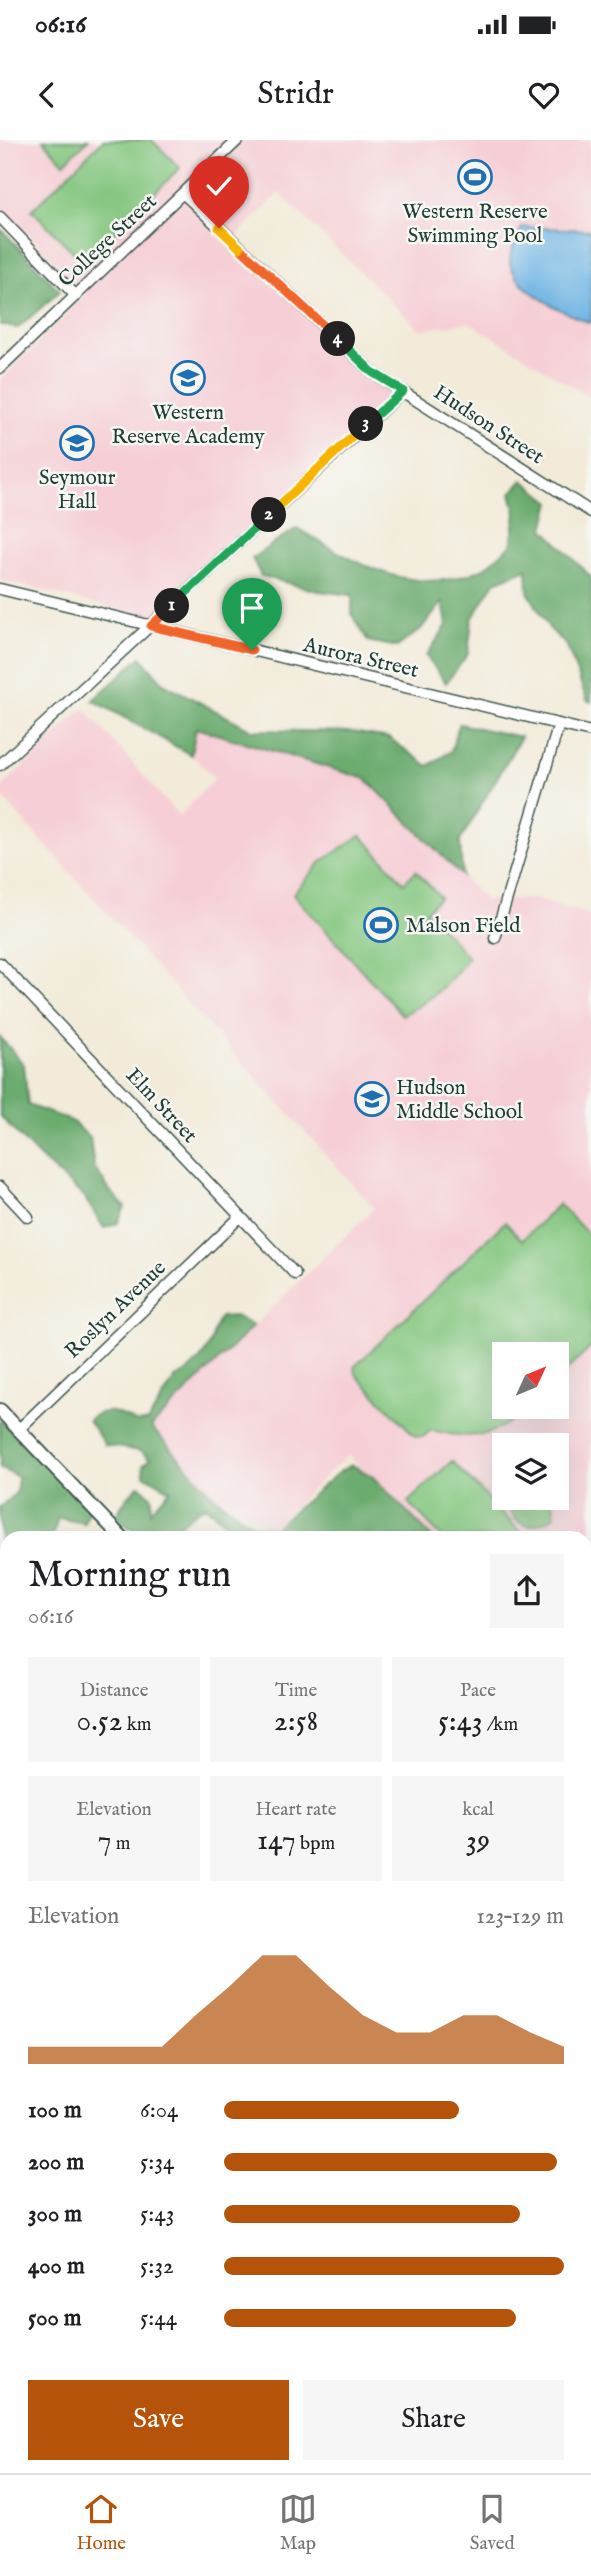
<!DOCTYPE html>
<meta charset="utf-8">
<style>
body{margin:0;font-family:"IM FELL English",serif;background:#f6f6f6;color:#202124;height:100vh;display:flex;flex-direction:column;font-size:26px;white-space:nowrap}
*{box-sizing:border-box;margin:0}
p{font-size:23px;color:#757577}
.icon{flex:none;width:38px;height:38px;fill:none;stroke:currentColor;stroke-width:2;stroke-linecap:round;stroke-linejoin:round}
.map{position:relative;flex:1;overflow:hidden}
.panel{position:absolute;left:0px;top:1391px;width:592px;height:943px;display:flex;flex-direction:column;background:#fff;border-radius:21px 21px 0 0;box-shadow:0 7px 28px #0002}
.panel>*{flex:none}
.needle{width:46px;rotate:46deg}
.controls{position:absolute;left:492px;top:1202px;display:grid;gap:14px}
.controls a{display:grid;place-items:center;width:77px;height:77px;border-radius:0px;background:#fff;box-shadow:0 7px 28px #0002;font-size:35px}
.pin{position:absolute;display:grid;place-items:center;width:60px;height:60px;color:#fff;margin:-72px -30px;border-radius:50% 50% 50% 0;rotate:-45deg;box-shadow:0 0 7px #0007}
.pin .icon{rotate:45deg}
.km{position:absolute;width:35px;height:35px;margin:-18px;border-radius:50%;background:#222;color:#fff;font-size:19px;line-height:35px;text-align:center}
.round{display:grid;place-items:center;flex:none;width:74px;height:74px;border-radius:0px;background:#f6f6f6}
.headline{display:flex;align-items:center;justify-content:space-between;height:119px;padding:0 28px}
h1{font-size:38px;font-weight:600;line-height:52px}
.figures{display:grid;grid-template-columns:repeat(3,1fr);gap:10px;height:119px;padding:7px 28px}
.figures div{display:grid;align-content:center;border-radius:0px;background:#f6f6f6;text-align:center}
.figures b{font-size:30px;font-weight:600}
.figures small{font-size:19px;font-weight:400}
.figures p{font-size:19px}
.chart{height:196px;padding:14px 28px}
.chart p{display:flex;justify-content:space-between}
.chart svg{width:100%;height:126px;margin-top:7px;fill:#b45309;opacity:.7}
.primary-button{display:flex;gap:14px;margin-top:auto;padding:14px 28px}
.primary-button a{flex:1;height:80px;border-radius:0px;background:#b45309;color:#fff;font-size:28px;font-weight:600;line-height:80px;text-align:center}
.primary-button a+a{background:#f6f6f6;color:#202124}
ul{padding:0 28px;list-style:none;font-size:23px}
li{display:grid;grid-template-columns:112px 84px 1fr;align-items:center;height:52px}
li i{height:18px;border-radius:9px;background:#b45309}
.status{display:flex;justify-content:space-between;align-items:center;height:49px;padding:0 35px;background:#fff;direction:ltr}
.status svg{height:19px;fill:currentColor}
header{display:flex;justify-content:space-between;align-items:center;height:91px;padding:0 28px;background:#fff;font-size:32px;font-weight:600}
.menu{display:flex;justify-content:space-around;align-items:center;height:98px;border-top:2px solid #e0e0e0;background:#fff;font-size:19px;color:#757577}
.menu a{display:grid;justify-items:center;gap:4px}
.menu .current{color:#b45309}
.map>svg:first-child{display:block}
.built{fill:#f6cfd6;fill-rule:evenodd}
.green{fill:#83c67f;stroke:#51825a;stroke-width:2}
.forest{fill:#6aab6e;stroke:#447451;stroke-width:2}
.water{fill:#6db4e4;stroke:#46788c;stroke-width:2}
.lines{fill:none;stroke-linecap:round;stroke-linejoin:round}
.minor-casing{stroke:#3f574d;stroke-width:13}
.major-casing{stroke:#3f574d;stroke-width:16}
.minor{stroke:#fff;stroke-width:10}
.major{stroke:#fff;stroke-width:12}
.split-1-casing{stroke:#fff;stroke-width:14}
.split-2-casing{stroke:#fff;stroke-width:14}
.split-3-casing{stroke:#fff;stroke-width:14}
.split-4-casing{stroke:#fff;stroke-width:14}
.split-5-casing{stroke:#fff;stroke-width:14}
.split-6-casing{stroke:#fff;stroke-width:14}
.split-1{stroke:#f0652b;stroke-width:9}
.split-2{stroke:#22a559;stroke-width:9}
.split-3{stroke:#f5b400;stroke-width:9}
.split-4{stroke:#22a559;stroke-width:9}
.split-5{stroke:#f0652b;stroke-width:9}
.split-6{stroke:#f5b400;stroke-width:9}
.labels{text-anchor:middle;stroke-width:5;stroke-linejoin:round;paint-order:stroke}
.poi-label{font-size:21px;fill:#1f3d34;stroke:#f6f6f2}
.street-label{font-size:21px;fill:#1f3d34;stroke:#f6f6f2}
</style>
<div class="status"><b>06:16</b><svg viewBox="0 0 49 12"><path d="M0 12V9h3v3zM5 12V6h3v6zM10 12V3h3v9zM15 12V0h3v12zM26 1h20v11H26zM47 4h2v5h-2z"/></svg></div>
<header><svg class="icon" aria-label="back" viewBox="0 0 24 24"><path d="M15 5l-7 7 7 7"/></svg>Stridr<svg class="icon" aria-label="heart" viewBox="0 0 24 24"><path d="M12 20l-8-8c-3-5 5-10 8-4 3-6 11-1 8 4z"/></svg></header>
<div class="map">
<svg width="591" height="2333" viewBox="0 0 591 2333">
<rect width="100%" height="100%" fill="#f6f6f2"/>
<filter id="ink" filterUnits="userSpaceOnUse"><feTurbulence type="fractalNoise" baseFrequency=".0143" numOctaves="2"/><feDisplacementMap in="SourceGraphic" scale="14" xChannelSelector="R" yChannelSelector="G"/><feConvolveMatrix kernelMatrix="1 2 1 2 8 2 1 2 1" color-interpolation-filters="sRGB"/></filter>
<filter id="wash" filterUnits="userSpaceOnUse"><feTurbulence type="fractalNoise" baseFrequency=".00686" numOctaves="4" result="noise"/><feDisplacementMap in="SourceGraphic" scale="28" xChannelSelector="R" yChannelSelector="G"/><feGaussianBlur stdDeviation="1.57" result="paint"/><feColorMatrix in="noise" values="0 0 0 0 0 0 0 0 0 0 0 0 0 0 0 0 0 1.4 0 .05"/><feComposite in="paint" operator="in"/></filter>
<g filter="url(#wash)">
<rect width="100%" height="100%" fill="#f2ebd9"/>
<path class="built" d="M0,0H591V258L469,182L420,190L279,53L230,103L390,249V258L152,478L0,440V240L86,154L0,66Z
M84,568L179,676L215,638L191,615L195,588L366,639L485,760L534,759L591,775V1439L585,1445L584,1398H428L348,1315L272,1387L214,1356L151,1286L374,1068L0,655V648ZM504,1214H556V1267H504ZM504,1306H556V1358H504Z"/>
<path class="green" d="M43,0H88L64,23Z
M103,0H152L180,28L84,123L32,70Z
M361,695L404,743L416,731L440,757L426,771L468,817C451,842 430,862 402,875L293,754L321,722Z
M559,1064L591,1097V1207L557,1240L556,1214H504V1267H528C495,1298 474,1301 431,1290L423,1297L415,1296L357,1236L354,1227L505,1082L522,1100Z
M452,1321L526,1398H442L408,1362Z
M508,1358H552L555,1376C532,1391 510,1389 508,1358Z
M585,2213L591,2220V2333H198L204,2328H584Z"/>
<path class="forest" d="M2,90L60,151L18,188L0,185V92Z
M523,340L551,362L544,389L591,437V562L587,560L567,506L549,488L528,452L527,429L495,442L472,479L468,514L446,543L426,516L447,485L443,462L420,490L397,507L368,501L352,475V455L318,451L261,436L252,418L297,388C353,422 416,461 482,429C493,423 502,412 511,405L516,373L511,353Z
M141,517L163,543L252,590L352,592L389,598L428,626L451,611L459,584L521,597L460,701L462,736L366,639L196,588L191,615L93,560Z
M0,897L24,925L28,965L72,981L90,998L94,1027L110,1051L125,1067L118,1083L104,1088L84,1057L37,1015L0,976Z
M235,1176L253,1186L151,1287L214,1356L253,1385L274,1388L340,1331L352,1325L372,1336L433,1398H234L225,1382L205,1366C160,1394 166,1417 115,1377L126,1359L139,1345L152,1357L151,1371L170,1350L144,1335L143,1325L150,1319L140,1311L105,1305L88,1280C107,1265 119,1273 137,1283L148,1281L175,1238C188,1234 205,1216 210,1203C214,1194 214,1186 220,1177Z
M0,1280L89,1369L84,1383L58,1378L52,1398H7V1417L0,1424V1367L16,1353L18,1337L0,1328Z
M7,2189V2328H16L12,2333H0V2194Z"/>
<path class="water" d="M522,87L591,90V183C568,176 508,147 510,118C511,107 518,96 522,87Z"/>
</g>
<g filter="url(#ink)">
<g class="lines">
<g class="minor-casing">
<path id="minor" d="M184,54L372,232L591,372
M0,77L76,156
M0,228L238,0
M0,449L591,592
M0,625L403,251
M495,798L559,584
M0,823L295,1134
M0,1047L28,1077
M18,1290L240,1077
M0,1560L7,1557
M584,1713L591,1706
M0,1820L7,1817
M0,2120L7,2114
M26,2333L31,2328"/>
</g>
<g class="major-casing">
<path id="major" d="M0,1270L122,1398
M584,1883L591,1890"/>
</g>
<use href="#minor" class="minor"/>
<use href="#major" class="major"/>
</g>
</g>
<g class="lines" filter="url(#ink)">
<g class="split-1-casing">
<path id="split-1" d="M172,466L151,486L252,510"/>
</g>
<g class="split-2-casing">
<path id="split-2" d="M172,466L269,375"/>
</g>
<g class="split-3-casing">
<path id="split-3" d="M269,375L366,284"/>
</g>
<g class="split-4-casing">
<path id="split-4" d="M338,199L372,232L403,251L366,284"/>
</g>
<g class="split-5-casing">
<path id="split-5" d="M240,108L338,199"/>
</g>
<g class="split-6-casing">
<path id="split-6" d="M219,88L240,108"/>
</g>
<use href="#split-1" class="split-1"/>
<use href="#split-2" class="split-2"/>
<use href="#split-3" class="split-3"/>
<use href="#split-4" class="split-4"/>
<use href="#split-5" class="split-5"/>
<use href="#split-6" class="split-6"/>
</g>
<defs>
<g id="stadium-ring" transform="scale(1.75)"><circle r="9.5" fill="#f6f6f2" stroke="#1f6fb2" stroke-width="1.5"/><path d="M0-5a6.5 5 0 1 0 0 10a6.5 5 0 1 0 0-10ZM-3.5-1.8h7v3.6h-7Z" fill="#1f6fb2"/></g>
<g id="university-ring" transform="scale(1.75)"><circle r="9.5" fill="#f6f6f2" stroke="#1f6fb2" stroke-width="1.5"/><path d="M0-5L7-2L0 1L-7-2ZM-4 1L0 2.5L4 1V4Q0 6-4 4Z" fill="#1f6fb2"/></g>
<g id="school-ring" transform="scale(1.75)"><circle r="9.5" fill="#f6f6f2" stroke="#1f6fb2" stroke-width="1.5"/><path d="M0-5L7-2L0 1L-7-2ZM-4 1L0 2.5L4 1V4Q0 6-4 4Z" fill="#1f6fb2"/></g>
</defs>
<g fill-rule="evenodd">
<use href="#stadium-ring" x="475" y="37"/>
<use href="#university-ring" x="188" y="238"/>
<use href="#school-ring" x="77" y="303"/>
<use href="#stadium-ring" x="381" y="785"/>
<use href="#school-ring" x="372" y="959"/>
</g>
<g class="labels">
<g class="poi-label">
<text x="475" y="78">Western Reserve<tspan x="475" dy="24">Swimming Pool</tspan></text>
<text x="188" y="279">Western<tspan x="188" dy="24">Reserve Academy</tspan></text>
<text x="77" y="344">Seymour<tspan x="77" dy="24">Hall</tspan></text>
<text x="406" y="792" text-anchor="start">Malson Field</text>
<text x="396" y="954" text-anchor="start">Hudson<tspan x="396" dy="24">Middle School</tspan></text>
</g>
<g class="street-label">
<text transform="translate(107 100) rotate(-43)" y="7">College Street</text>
<text transform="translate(489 284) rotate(33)" y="7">Hudson Street</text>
<text transform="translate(361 517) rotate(13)" y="7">Aurora Street</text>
<text transform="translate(162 965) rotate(47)" y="7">Elm Street</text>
<text transform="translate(115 1169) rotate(-44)" y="7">Roslyn Avenue</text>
</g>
</g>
</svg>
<div class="controls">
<a><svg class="needle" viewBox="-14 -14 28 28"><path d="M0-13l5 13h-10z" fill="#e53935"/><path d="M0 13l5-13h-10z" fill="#757577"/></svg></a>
<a><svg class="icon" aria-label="layers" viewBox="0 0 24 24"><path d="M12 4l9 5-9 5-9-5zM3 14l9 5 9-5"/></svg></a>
</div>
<div class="pin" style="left:252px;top:510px;background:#1e9e55"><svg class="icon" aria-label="arrive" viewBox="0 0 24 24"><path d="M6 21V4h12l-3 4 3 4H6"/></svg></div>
<div class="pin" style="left:219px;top:88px;background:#d93025"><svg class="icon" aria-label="check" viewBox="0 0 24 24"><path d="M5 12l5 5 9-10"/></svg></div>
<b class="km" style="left:172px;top:466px">1</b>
<b class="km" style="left:269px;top:375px">2</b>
<b class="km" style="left:366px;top:284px">3</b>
<b class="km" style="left:338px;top:199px">4</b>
<section class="panel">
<div class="headline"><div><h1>Morning run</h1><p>06:16</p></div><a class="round"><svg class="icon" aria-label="share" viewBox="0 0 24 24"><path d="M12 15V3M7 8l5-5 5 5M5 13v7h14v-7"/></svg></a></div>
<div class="figures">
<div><p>Distance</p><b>0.52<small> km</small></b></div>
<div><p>Time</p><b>2:58</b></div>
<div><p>Pace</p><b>5:43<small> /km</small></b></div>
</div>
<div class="figures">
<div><p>Elevation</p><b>7<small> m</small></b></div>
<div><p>Heart rate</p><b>147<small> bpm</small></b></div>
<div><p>kcal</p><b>39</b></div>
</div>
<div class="chart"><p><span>Elevation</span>123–129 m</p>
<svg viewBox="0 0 160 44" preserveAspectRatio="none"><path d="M0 44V38L10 38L20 38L30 38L40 38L50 27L60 17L70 6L80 6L90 17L100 27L110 33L120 33L130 27L140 27L150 33L160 38V44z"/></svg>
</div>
<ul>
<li><b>100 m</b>6:04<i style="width:69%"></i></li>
<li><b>200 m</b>5:34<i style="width:98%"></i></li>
<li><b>300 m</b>5:43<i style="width:87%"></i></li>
<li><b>400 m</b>5:32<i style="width:100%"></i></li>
<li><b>500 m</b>5:44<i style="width:86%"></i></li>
</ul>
<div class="primary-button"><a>Save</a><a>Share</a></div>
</section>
</div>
<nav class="menu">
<a class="current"><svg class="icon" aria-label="home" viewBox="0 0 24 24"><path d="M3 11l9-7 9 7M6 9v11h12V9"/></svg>Home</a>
<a><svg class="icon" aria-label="map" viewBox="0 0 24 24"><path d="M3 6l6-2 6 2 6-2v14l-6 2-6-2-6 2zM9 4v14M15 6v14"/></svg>Map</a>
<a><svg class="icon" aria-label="saved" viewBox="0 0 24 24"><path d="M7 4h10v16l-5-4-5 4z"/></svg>Saved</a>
</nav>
